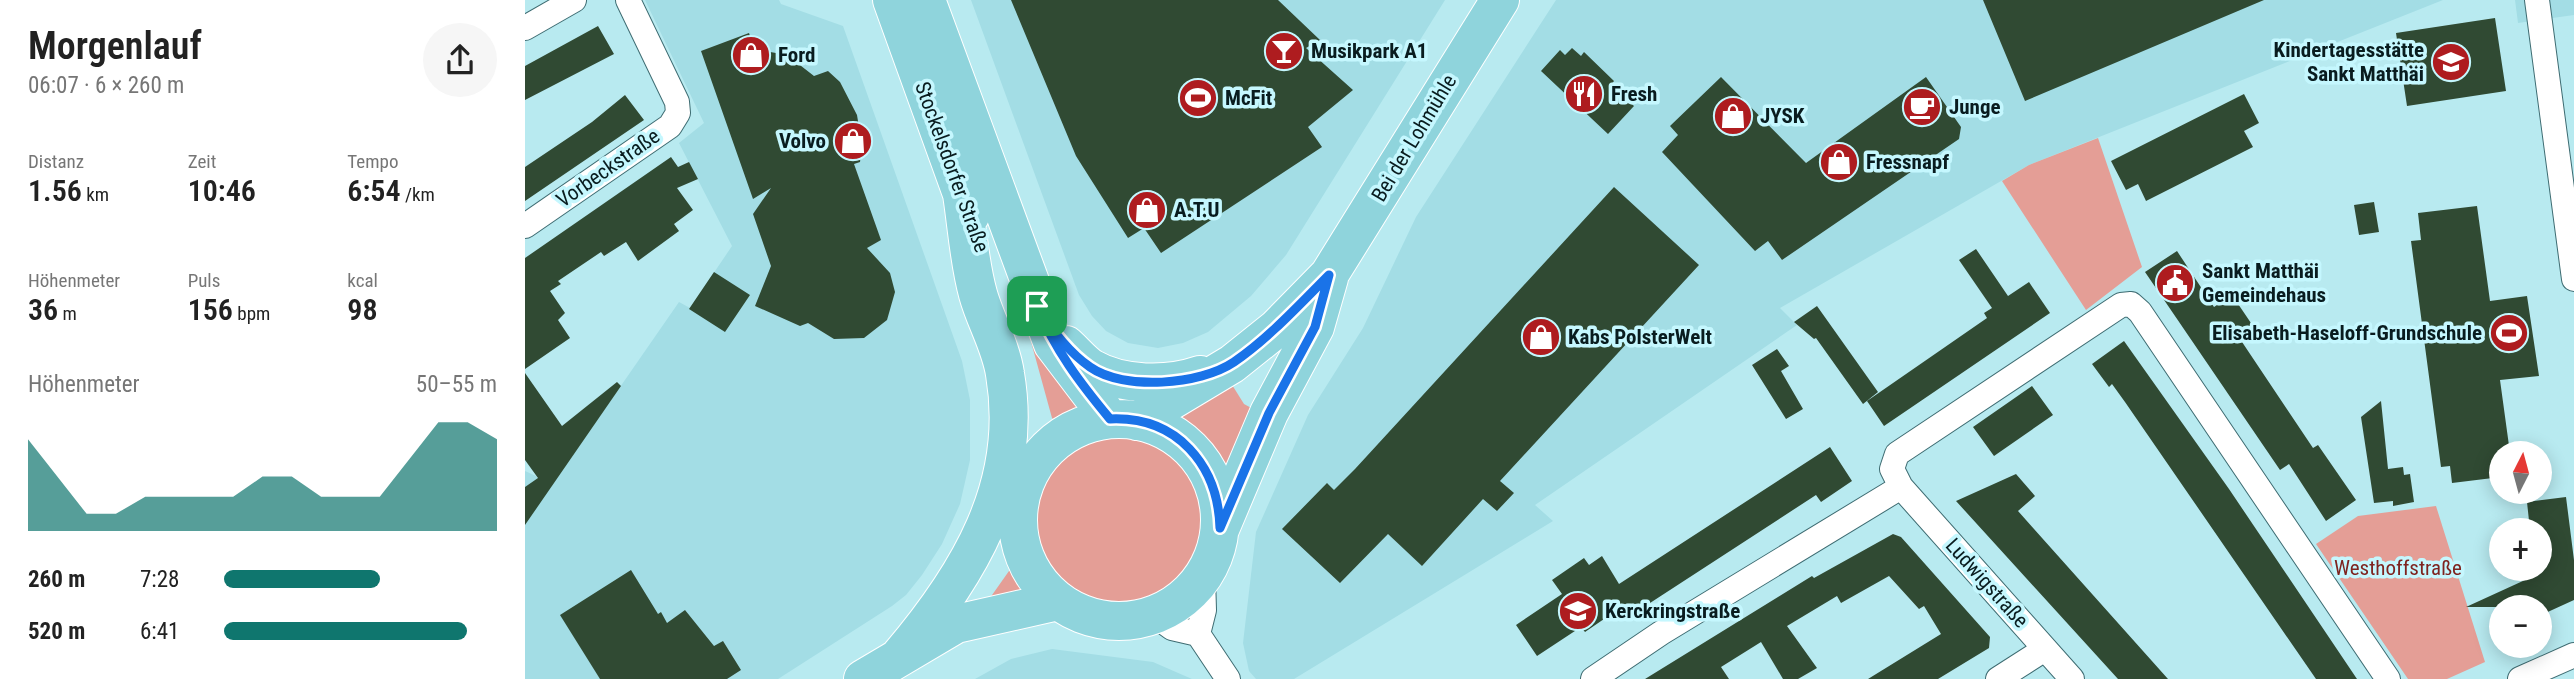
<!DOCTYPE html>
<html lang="de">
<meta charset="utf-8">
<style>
body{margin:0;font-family:"Roboto Condensed",sans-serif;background:#f6f6f6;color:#222;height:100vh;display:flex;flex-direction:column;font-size:26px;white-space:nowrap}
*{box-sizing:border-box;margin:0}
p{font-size:23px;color:#767676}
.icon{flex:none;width:38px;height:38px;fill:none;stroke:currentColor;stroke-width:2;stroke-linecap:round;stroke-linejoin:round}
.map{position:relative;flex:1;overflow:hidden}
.sheet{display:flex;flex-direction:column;background:#fff;width:525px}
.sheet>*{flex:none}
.needle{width:46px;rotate:6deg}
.controls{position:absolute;left:1964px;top:441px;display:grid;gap:14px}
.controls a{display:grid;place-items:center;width:63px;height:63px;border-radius:50%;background:#fff;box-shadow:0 4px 18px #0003;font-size:35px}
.pin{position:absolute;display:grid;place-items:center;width:60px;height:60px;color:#fff;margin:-30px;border-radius:14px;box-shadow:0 4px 10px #0006}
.round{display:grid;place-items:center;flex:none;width:74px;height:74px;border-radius:37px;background:#f6f6f6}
.overview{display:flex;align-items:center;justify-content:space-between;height:119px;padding:0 28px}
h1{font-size:38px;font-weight:600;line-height:52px}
.metrics{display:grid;grid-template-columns:repeat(3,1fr);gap:10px;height:119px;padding:7px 28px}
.metrics div{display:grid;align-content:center}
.metrics b{font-size:30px;font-weight:600}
.metrics small{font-size:19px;font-weight:400}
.metrics p{font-size:19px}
.chart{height:196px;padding:14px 28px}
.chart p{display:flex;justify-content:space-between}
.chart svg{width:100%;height:126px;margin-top:7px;fill:#0f766e;opacity:.7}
ul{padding:0 28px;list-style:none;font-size:23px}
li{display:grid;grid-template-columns:112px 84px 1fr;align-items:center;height:52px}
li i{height:18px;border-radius:9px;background:#0f766e}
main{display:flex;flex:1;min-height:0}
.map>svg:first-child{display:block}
.built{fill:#a3dde5}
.green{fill:#e49e96}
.building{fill:#304a33}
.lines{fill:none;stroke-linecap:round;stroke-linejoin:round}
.minor-casing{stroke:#3e6c72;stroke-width:26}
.primary-casing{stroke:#fff;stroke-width:40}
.minor{stroke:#fff;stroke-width:24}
.primary{stroke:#8fd4dc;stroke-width:38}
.route-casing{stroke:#fff;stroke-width:14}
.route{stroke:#1a73e8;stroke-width:9}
.labels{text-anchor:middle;stroke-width:7;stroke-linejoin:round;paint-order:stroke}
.poi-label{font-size:21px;font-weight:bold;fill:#091c1f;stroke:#c5f7fe;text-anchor:start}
.street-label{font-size:21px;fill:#091c1f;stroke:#c5f7fe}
.park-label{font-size:21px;fill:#7e231f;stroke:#c5f7fe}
</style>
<main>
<section class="sheet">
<div class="overview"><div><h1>Morgenlauf</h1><p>06:07 · 6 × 260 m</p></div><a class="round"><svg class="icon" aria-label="share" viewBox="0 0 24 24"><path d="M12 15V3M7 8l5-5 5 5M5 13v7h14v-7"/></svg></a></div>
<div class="metrics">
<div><p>Distanz</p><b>1.56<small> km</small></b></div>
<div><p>Zeit</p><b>10:46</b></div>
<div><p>Tempo</p><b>6:54<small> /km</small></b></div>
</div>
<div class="metrics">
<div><p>Höhenmeter</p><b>36<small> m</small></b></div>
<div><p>Puls</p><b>156<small> bpm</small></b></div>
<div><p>kcal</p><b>98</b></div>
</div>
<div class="chart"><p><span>Höhenmeter</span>50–55 m</p>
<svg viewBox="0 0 160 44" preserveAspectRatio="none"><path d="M0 44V12L10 25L20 38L30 38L40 32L50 32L60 32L70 32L80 25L90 25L100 32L110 32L120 32L130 19L140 6L150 6L160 12V44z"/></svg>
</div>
<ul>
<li><b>260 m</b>7:28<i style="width:57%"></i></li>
<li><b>520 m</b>6:41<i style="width:89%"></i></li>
</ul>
</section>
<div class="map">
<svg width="2049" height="679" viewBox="0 0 2049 679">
<rect width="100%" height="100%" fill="#b8eaf0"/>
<path class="built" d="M120,0H254L256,4L318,26L437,361L445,400V460L435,504L417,544L397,575L381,595L367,606L253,679H0V471L11,476L23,491L154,302L165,308L207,246L154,143L179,123Z
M446,0H920L761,255L726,296L683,332L658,343L633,348L603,343L581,331L567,316L554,295Z
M1031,0H1918L1504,165L1255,308L1272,325L1010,505L1028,521L769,679H731L724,671L718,643L731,532L783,415L838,328L891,217Z
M1990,0H2049V15L1993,23Z
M527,649L628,662L667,679H450L486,659Z"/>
<path class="green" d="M1573,138L1617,267L1561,310L1477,181L1504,165Z
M509,335L560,409L532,423L527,418L505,338Z
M704,380L719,404L730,410L702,469L681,442L649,418Z
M510 520a83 83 0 1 1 166 0a83 83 0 1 1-166 0Z
M1911,506L1960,662L1922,679H1883L1791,544L1833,516Z
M488,568L506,595L460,605L484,571Z"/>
<path class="building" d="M486,0H753L795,40L781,48L828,90L783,127L797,147L636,253L619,228L603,238L551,156Z
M1458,0H1739L1500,101Z
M1970,18L1981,91L1882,106L1871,33Z
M73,26L89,54L0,100V66Z
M224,33L229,49L262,55L289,76L303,71L315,82L332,115L337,146L335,162L329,164L356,240L342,248L365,273L370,292L362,320L339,338L309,339L283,323L275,326L230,306L246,266L228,214L246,188L228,199L176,51Z
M1047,48L1056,56L1059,52L1089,81L1086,85L1109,106L1083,134L1016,71L1035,50L1040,55Z
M1196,77L1281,163L1401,77L1436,127L1434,139L1257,260L1243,241L1230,251L1137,152L1153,135L1145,126Z
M1719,94L1734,123L1719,131L1728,147L1621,201L1613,184L1601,190L1586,161Z
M100,95L119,120L0,201V167L67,122Z
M146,157L153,167L164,162L173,179L152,188L168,210L149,224L154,231L113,261L101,242L79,256L76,252L33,281L36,284L25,291L40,313L33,320L45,338L0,369V258Z
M1089,187L1174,265L975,481L989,493L972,511L958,499L897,566L863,534L815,583L757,529L802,483L809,490L830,469Z
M1849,202L1854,232L1834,235L1829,205Z
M1952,206L1965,301L2002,296L2014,376L1975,380L1985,453H1976V477L1927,483L1925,466L1916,467L1886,241L1896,240L1893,213Z
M1451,249L1483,296L1504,282L1525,313L1359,426L1342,401L1462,318L1459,313L1467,308L1434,260Z
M1652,251L1689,307L1707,295L1728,326L1713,336L1788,448L1793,445L1831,500L1801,521L1764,464L1755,470L1620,272Z
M189,272L225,295L200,332L164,309Z
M1292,306L1353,392L1338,404L1291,338L1289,339L1269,322Z
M1599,341L1704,489L1832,679H1791L1600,402L1587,384L1584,387L1567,364Z
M1252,349L1264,366L1256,371L1278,409L1261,419L1227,365Z
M0,373L37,426L92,382L96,386L0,525V487L13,478L0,460Z
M1507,386L1528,415L1469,456L1448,427Z
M1856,401L1863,469L1878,467L1879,475L1885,474L1889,502L1868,506V501L1849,503L1836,417Z
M1305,447L1327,481L1296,502L1291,495L1105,616L1098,606L1060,632L1056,627L1012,656L991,625L1037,594L1027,580L1059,558L1064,565L1077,556L1094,584Z
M1491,474L1510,496L1493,511L1643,679H1593L1431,501Z
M2041,497L2049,560V600L2014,616V607H1941L2011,575L2010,569H2014V530H2005L2002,502Z
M1368,534L1376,537L1465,637L1464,648L1413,679H1343L1416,634L1399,606L1394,609L1364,576L1316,603L1312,596L1262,626L1292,668L1273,679H1258L1236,642L1196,667L1204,679H1120L1287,576L1289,578Z
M106,570L133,614L136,612L142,623L160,610L189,646L198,641L216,670L202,679H75L35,615Z"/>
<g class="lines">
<g class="minor-casing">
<path id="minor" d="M2012,0L2049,279
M0,28L49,0
M0,226L145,126L153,113L152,102L103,0
M629,615L647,628L673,634L703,679
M673,634L679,610L678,577
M1068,679L1136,633L1376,487
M1473,679L1520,649
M1547,679L1376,487L1367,469L1372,454L1596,305L1606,304L1615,312L1863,679
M1995,679L2049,655"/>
</g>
<g class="primary-casing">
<path id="primary" d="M367,0L445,216
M401,0L528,344L585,419
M541,345C549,352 557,362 566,368C597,386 643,386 675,375
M493 520a101 101 0 1 1 202 0a101 101 0 1 1-202 0Z
M612,421L707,364L752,328L804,275L975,0
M695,529L744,413L790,327L804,278
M374,657C443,576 499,485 480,374C476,346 460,320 453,294C444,262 442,226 437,194
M338,679L431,624L533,601"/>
</g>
<use href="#minor" class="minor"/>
<use href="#primary" class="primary"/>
</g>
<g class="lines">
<g class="route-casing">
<path id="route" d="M804,275L790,327L744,413L695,528C693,465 652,416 585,419C555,383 530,350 512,306C526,329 542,351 565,367C599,391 675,385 709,362C744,338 774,305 804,275Z"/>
</g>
<use href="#route" class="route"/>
</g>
<defs>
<g id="bar-disc" transform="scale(2.0125)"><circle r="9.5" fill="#ae1c1f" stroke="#c5f7fe"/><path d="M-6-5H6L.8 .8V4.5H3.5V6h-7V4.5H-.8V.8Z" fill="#fff"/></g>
<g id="shop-disc" transform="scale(2.0125)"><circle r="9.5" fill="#ae1c1f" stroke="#c5f7fe"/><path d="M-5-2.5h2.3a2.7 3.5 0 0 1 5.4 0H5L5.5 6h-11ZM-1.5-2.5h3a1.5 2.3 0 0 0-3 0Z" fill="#fff"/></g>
<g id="school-disc" transform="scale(2.0125)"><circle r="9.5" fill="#ae1c1f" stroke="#c5f7fe"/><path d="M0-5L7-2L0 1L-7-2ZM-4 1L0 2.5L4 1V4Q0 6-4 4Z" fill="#fff"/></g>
<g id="restaurant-disc" transform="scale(2.0125)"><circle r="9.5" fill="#ae1c1f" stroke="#c5f7fe"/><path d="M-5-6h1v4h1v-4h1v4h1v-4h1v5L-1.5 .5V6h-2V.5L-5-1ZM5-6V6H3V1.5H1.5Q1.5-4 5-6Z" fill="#fff"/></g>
<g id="stadium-disc" transform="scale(2.0125)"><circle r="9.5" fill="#ae1c1f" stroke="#c5f7fe"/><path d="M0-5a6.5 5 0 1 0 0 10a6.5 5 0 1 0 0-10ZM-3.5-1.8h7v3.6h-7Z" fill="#fff"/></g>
<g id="cafe-disc" transform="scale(2.0125)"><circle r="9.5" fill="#ae1c1f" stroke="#c5f7fe"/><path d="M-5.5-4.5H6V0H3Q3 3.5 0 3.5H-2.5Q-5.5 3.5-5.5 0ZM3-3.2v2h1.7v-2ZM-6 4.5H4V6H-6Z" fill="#fff"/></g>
<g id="civic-disc" transform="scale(2.0125)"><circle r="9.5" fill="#ae1c1f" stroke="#c5f7fe"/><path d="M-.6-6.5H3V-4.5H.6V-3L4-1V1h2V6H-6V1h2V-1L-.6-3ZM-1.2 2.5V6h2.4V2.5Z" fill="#fff"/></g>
</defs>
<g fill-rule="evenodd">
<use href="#bar-disc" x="759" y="51"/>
<use href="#shop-disc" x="226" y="55"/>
<use href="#school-disc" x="1926" y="62"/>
<use href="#restaurant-disc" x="1059" y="94"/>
<use href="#stadium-disc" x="673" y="98"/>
<use href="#cafe-disc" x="1397" y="107"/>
<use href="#shop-disc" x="1208" y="116"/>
<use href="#shop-disc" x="328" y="141"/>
<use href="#shop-disc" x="1314" y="162"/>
<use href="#shop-disc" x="622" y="210"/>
<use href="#civic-disc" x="1650" y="283"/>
<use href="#stadium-disc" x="1984" y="333"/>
<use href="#shop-disc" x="1016" y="337"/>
<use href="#school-disc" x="1053" y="611"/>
</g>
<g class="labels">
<g class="poi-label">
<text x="1899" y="57" text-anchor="end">Kindertagesstätte<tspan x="1899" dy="24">Sankt Matthäi</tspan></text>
<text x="786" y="58">Musikpark A1</text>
<text x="253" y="62">Ford</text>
<text x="1086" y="101">Fresh</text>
<text x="700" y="105">McFit</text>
<text x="1424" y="114">Junge</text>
<text x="1235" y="123">JYSK</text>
<text x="301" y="148" text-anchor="end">Volvo</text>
<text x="1341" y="169">Fressnapf</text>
<text x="649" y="217">A.T.U</text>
<text x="1677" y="278">Sankt Matthäi<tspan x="1677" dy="24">Gemeindehaus</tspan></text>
<text x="1957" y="340" text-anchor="end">Elisabeth-Haseloff-Grundschule</text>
<text x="1043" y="344">Kabs PolsterWelt</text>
<text x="1080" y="618">Kerckringstraße</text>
</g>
<g class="street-label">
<text transform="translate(889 138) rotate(-59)" y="7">Bei der Lohmühle</text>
<text transform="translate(427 167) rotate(70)" y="7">Stockelsdorfer Straße</text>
<text transform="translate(83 168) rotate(-35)" y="7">Vorbeckstraße</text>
<text transform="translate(1462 583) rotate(48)" y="7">Ludwigstraße</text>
</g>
<g class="park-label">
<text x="1873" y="575">Westhoffstraße</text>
</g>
</g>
</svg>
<div class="controls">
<a><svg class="needle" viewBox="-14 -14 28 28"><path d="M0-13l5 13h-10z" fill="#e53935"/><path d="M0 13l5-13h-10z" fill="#767676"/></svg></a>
<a>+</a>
<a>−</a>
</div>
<div class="pin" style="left:512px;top:306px;background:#1e9e55"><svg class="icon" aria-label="arrive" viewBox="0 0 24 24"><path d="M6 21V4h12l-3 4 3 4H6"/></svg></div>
</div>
</main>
